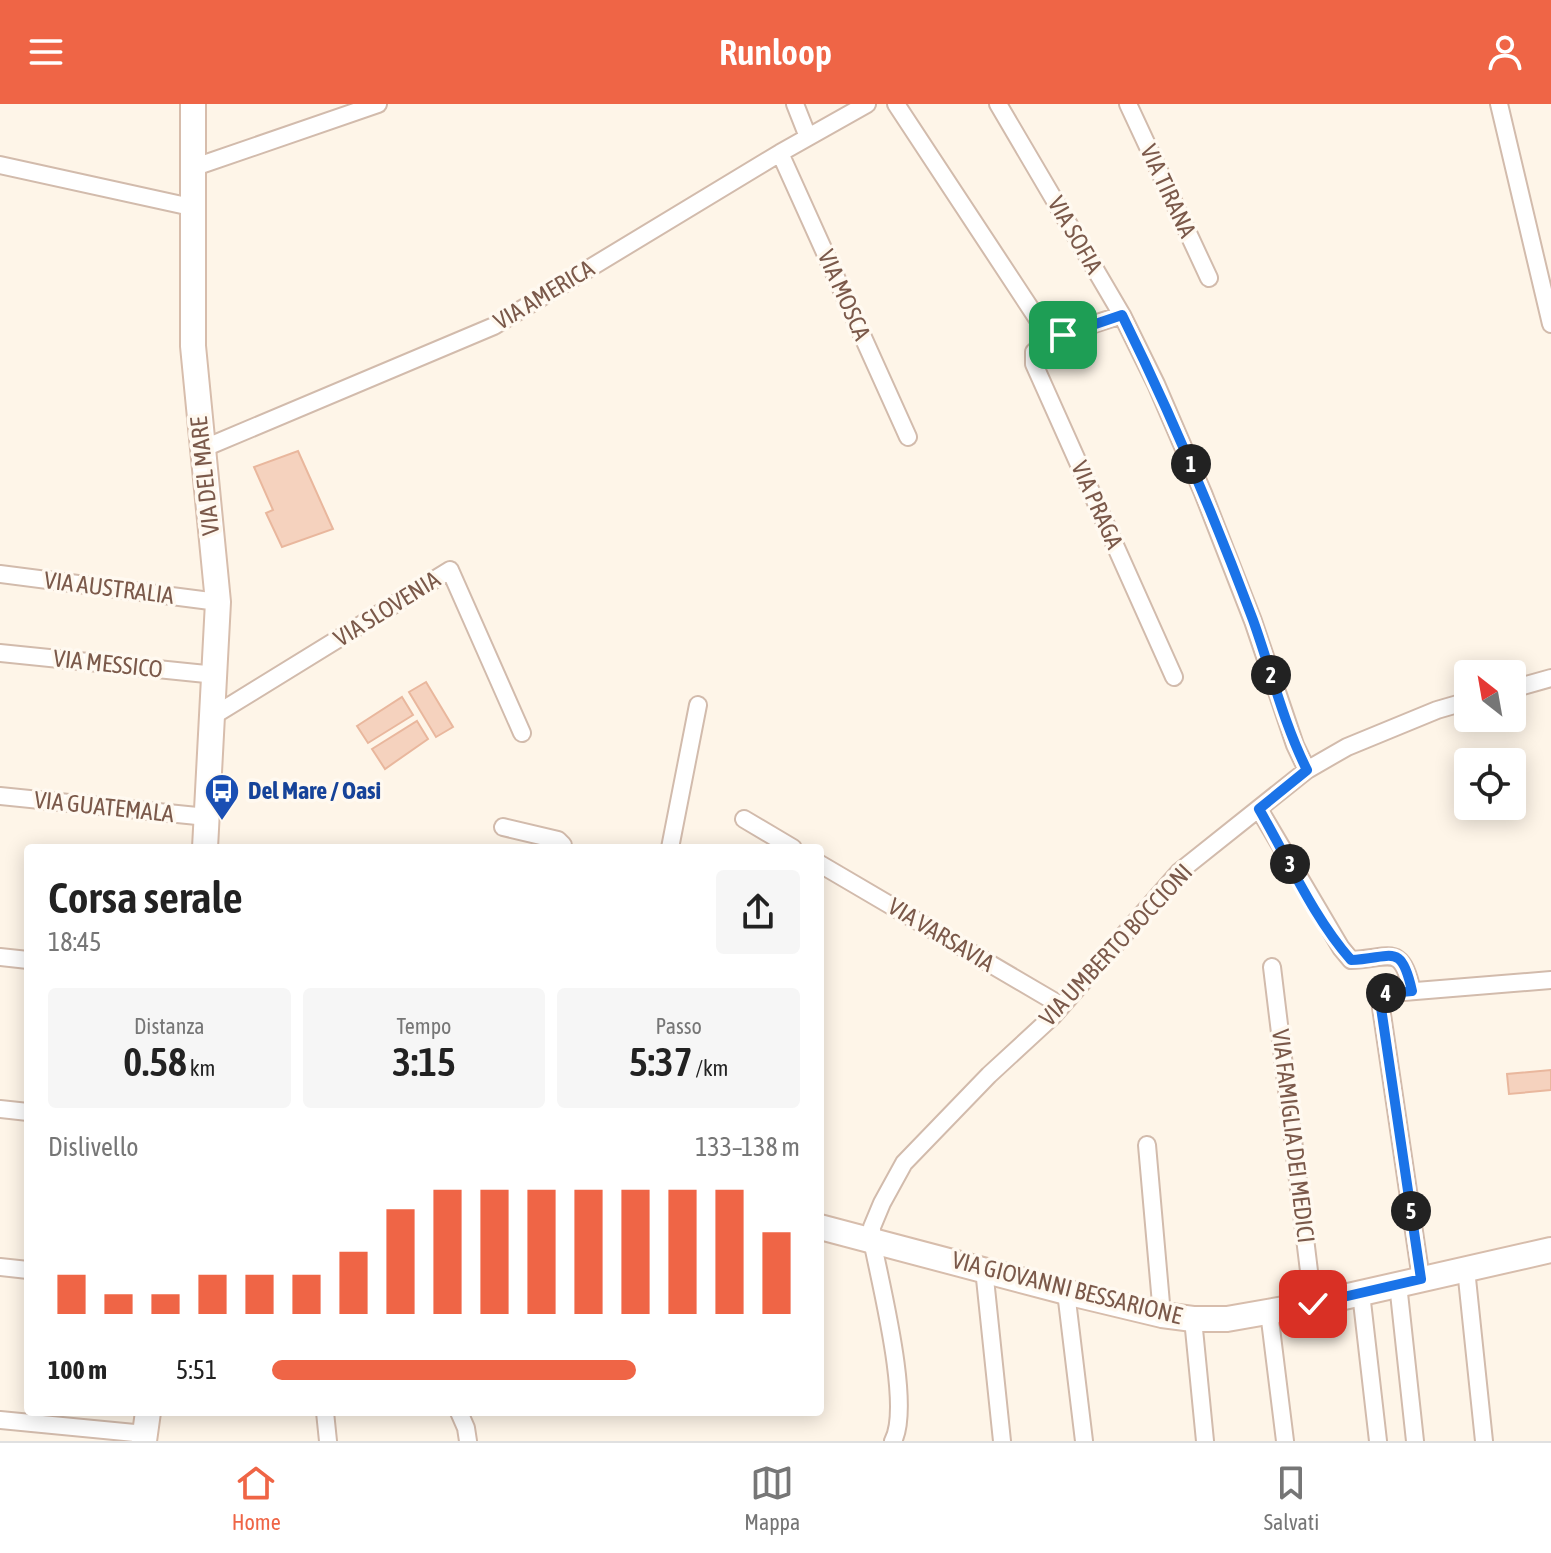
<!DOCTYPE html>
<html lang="it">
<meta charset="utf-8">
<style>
body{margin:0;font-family:"Asap Condensed",sans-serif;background:#f6f6f6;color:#222;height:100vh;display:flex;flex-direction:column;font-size:30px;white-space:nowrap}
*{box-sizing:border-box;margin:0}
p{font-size:26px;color:#767676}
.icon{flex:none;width:44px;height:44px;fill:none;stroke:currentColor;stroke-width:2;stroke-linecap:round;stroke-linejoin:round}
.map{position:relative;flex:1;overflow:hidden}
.panel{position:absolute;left:24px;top:740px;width:800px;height:572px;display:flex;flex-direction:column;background:#fff;border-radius:8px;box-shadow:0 4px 20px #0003}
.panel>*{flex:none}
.needle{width:52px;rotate:329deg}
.buttons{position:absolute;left:1454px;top:556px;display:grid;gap:16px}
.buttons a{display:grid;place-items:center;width:72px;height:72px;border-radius:8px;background:#fff;box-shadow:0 4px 20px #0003;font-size:40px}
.pin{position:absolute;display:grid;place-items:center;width:68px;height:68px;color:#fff;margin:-34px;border-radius:16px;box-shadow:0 4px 12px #0006}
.km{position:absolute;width:40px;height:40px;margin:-20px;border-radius:50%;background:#222;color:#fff;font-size:22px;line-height:40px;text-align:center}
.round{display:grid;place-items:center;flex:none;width:84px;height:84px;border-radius:8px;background:#f6f6f6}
.summary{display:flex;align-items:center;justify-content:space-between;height:136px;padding:0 24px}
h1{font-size:44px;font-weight:600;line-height:60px}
.stats{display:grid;grid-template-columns:repeat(3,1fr);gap:12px;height:136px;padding:8px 24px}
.stats div{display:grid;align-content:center;border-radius:8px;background:#f6f6f6;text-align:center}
.stats b{font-size:40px;font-weight:600}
.stats small{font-size:22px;font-weight:400}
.stats p{font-size:22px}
.chart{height:224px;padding:16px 24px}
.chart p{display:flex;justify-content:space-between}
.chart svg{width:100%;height:144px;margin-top:8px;stroke:#ef6546;stroke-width:6}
ul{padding:0 24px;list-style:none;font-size:26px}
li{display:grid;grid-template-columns:128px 96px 1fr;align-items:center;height:60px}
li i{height:20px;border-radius:10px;background:#ef6546}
header{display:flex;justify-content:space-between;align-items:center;height:104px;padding:0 24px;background:#ef6546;color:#fff;font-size:36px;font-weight:600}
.tab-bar{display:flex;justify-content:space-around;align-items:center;height:112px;border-top:2px solid #e0e0e0;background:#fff;font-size:22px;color:#767676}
.tab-bar a{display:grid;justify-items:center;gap:4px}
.tab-bar .on{color:#ef6546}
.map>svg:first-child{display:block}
.building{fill:#f5d2be;stroke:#e9b79d;stroke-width:2}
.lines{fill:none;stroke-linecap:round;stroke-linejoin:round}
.street-casing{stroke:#d2bbac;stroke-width:20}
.secondary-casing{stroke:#d7bdac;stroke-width:28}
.street{stroke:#fff;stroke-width:16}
.secondary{stroke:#fff;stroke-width:24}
.route-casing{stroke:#fff;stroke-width:16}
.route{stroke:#1a73e8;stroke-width:10}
.labels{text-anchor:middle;stroke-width:7;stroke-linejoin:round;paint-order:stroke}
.street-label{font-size:24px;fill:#7b594a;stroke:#fff9f0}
.transit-label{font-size:24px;font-weight:bold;fill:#164399;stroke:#fff9f0;text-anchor:start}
</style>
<header><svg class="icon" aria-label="menu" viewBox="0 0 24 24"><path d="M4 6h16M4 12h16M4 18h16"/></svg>Runloop<svg class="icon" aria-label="person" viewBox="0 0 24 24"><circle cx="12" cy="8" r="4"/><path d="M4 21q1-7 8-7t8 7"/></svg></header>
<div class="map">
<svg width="1551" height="1337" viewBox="0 0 1551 1337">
<rect width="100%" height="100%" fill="#fef5e8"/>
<path class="building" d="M298,347L333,425L282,443L266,409L273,406L254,363Z
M426,578L453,623L436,633L409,588Z
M402,593L413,611L368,639L357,622Z
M417,617L428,635L385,665L372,645Z
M1551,966V986L1509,990L1507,970Z"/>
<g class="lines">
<g class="street-casing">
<path id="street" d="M795,0L808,33
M896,0L1050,234
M998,0L1122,211L1156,280L1203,389L1253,517L1295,641L1307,666
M1128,0L1209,174
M1499,0L1551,220
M780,49L908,333
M0,61L191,103
M192,64L378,0
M1122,211L1050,234L1034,248V260L1174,573
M202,345L494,222L780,49L867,0
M0,470L218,498
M0,549L216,571
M1512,585L1551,574
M213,612L450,466L522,629
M0,692L207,713
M1259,705L1341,844L1351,856C1390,855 1401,838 1412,887
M744,715L793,744
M503,723L558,736L563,741V744
M670,744L698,601
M820,760L1062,902
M0,853L28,856
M1272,863L1313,1200
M0,1005L28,1008
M1147,1041L1162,1211
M0,1163L28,1166
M984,1165L1002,1337
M1466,1165L1484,1337
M1421,1175L1379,890L1551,876
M1398,1180L1415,1337
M1066,1188L1084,1337
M1361,1189L1378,1337
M1269,1208L1285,1337
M1193,1215L1205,1337
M325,1308L328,1337
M459,1308L466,1324L468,1337
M0,1316L145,1330
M893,1337C912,1302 880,1178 872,1136V1123L882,1099L904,1059L989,971L1053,912L1179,768L1307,666L1347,643L1437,606L1468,597"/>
</g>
<g class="secondary-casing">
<path id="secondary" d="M193,0V242L218,498L205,744
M820,1123L1066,1188L1162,1211L1193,1215H1227L1313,1200L1551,1146
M144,1337L148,1308"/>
</g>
<use href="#street" class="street"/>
<use href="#secondary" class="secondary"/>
</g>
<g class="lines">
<g class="route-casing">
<path id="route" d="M1063,231L1122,211C1171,310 1214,412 1253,516C1271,566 1283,618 1307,666L1259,705C1288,755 1313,813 1351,856C1391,855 1401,836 1412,887L1379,890L1421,1175L1313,1200"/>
</g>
<use href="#route" class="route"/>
</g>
<defs>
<g id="bus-pin" transform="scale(1.8)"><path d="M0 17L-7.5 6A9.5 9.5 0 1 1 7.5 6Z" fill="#1a4fb4" stroke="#fff9f0"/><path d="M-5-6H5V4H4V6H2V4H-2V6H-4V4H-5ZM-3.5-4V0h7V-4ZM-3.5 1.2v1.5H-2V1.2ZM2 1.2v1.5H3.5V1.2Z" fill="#fff"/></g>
</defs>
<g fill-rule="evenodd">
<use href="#bus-pin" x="222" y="687"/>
</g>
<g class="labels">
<g class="street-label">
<text transform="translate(1168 87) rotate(65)" y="8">VIA TIRANA</text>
<text transform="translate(1075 131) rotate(60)" y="8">VIA SOFIA</text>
<text transform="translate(544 191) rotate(-31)" y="8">VIA AMERICA</text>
<text transform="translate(844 191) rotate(66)" y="8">VIA MOSCA</text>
<text transform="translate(205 372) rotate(-96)" y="8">VIA DEL MARE</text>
<text transform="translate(1097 401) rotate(66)" y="8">VIA PRAGA</text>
<text transform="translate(109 484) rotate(7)" y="8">VIA AUSTRALIA</text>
<text transform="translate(387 505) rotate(-32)" y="8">VIA SLOVENIA</text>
<text transform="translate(108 560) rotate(6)" y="8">VIA MESSICO</text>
<text transform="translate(104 703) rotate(6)" y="8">VIA GUATEMALA</text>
<text transform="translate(941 831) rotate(31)" y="8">VIA VARSAVIA</text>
<text transform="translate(1116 841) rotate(-47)" y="8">VIA UMBERTO BOCCIONI</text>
<text transform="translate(1293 1032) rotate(83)" y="8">VIA FAMIGLIA DEI MEDICI</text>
<text transform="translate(1067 1184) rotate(14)" y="8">VIA GIOVANNI BESSARIONE</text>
</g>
<g class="transit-label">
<text x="248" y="695">Del Mare / Oasi</text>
</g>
</g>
</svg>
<div class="buttons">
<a><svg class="needle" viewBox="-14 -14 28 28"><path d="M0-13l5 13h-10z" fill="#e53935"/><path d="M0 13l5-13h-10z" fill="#767676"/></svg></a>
<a><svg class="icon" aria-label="locate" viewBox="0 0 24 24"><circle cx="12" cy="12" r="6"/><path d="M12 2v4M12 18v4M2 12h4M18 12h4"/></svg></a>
</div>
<div class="pin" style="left:1063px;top:231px;background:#1e9e55"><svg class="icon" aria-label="arrive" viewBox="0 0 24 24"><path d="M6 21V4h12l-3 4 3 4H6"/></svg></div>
<div class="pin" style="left:1313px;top:1200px;background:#d93025"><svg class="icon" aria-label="check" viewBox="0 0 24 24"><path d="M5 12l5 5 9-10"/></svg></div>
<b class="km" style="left:1191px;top:360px">1</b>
<b class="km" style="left:1271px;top:571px">2</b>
<b class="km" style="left:1290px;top:760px">3</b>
<b class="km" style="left:1386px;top:889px">4</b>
<b class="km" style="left:1411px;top:1107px">5</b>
<section class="panel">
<div class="summary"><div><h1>Corsa serale</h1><p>18:45</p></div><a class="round"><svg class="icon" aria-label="share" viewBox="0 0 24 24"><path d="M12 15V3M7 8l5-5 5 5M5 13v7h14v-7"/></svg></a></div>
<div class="stats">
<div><p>Distanza</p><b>0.58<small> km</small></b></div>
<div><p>Tempo</p><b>3:15</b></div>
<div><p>Passo</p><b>5:37<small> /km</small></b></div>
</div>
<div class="chart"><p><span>Dislivello</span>133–138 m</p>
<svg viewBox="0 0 160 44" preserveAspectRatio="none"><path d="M5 44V32M15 44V38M25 44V38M35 44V32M45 44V32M55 44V32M65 44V25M75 44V12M85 44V6M95 44V6M105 44V6M115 44V6M125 44V6M135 44V6M145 44V6M155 44V19"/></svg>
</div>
<ul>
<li><b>100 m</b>5:51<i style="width:69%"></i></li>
</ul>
</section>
</div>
<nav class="tab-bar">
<a class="on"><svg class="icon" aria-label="home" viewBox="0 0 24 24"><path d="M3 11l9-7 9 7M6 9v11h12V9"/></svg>Home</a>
<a><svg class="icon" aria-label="map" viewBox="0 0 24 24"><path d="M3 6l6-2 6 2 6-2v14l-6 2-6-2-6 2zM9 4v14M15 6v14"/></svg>Mappa</a>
<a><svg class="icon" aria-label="saved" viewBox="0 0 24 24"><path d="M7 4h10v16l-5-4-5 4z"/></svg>Salvati</a>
</nav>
